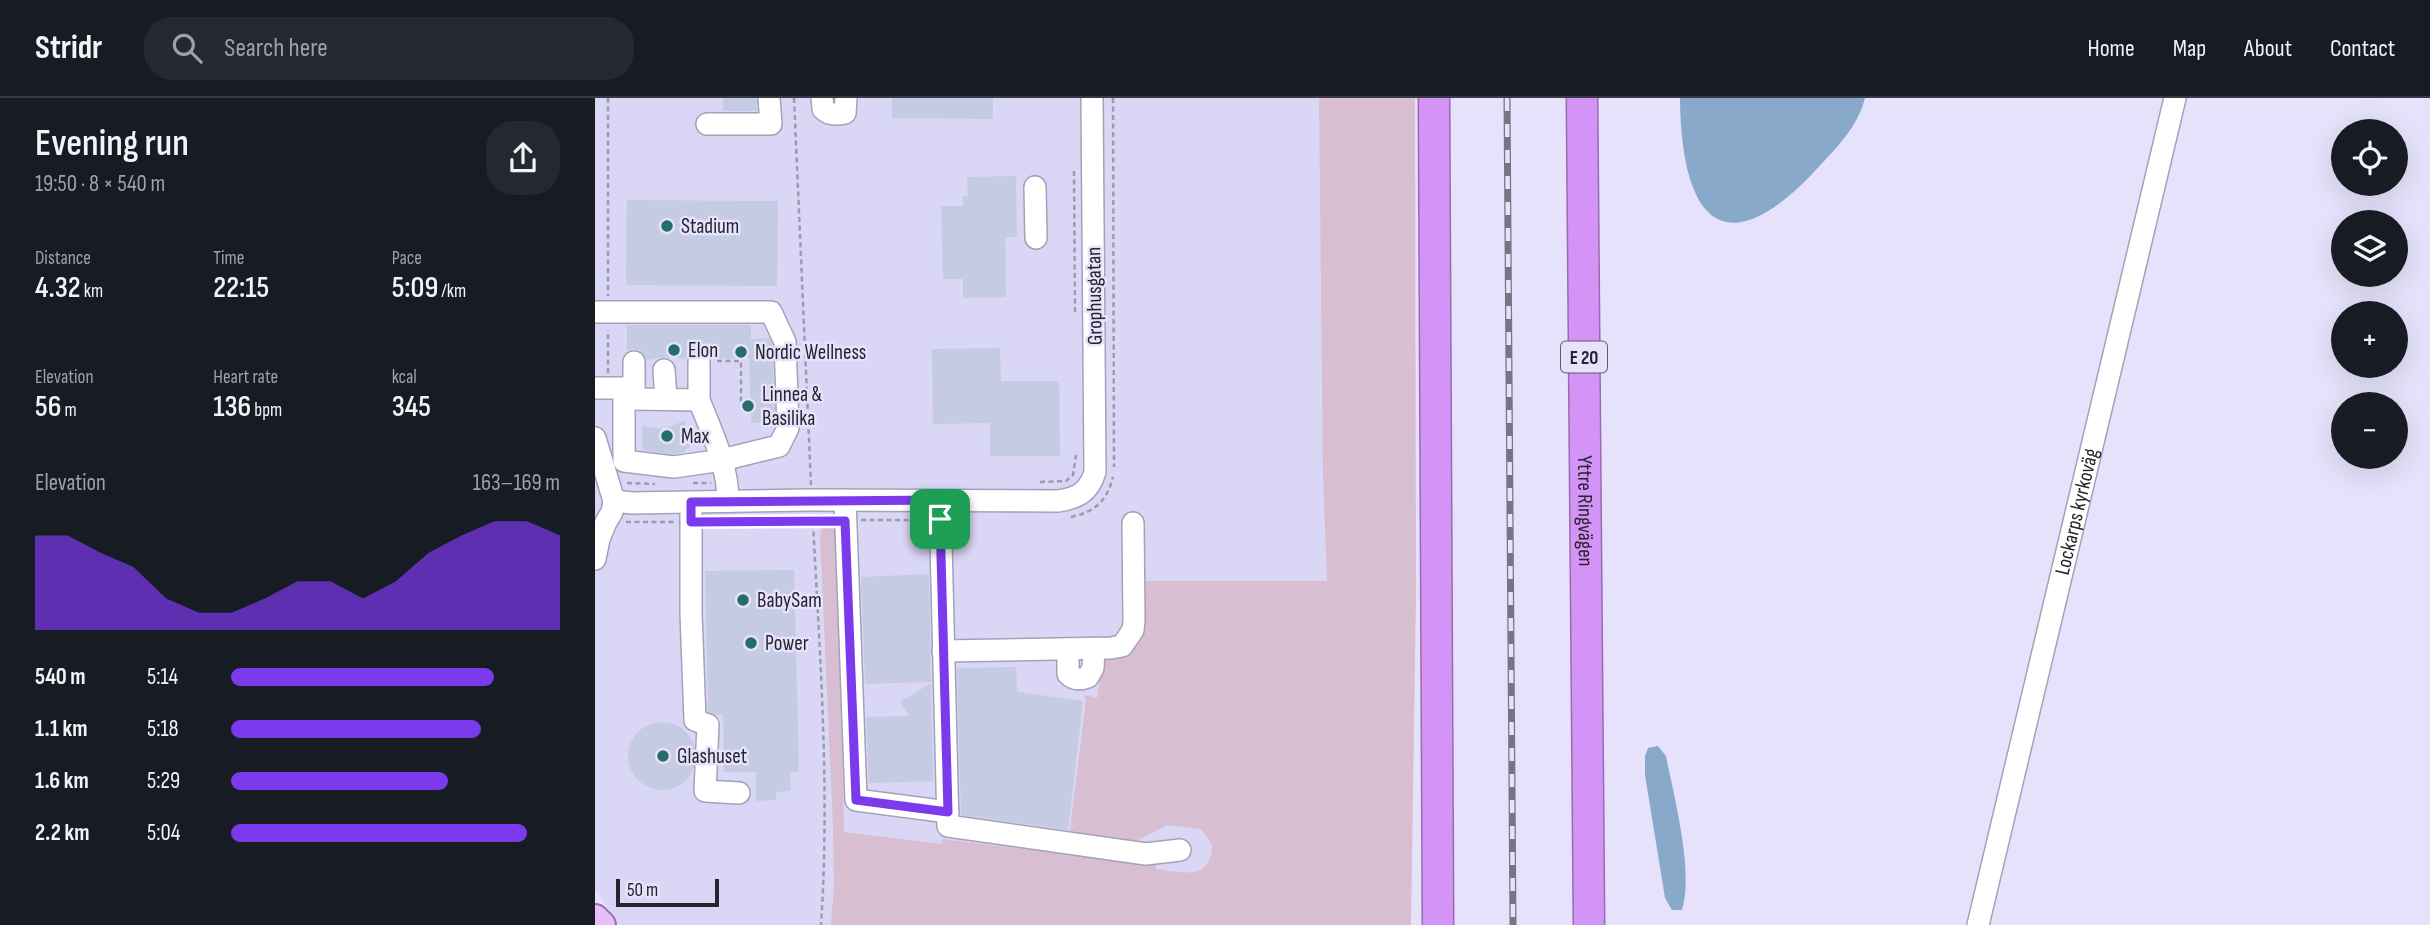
<!DOCTYPE html>
<meta charset="utf-8">
<style>
body{margin:0;font-family:"Sofia Sans Condensed",sans-serif;background:#242831;color:#f1f3f6;height:100vh;display:flex;flex-direction:column;font-size:26px;white-space:nowrap}
*{box-sizing:border-box;margin:0}
p{font-size:23px;color:#9ea1a6}
.icon{flex:none;width:38px;height:38px;fill:none;stroke:currentColor;stroke-width:2;stroke-linecap:round;stroke-linejoin:round}
.map{position:relative;flex:1;overflow:hidden}
.drawer{display:flex;flex-direction:column;background:#171b24;width:595px}
.drawer>*{flex:none}
.buttons{position:absolute;left:1736px;top:21px;display:grid;gap:14px}
.buttons a{display:grid;place-items:center;width:77px;height:77px;border-radius:50%;background:#171b24;box-shadow:0 7px 28px #0002;font-size:35px}
.scale{position:absolute;left:21px;bottom:18px;width:103px;box-sizing:border-box;padding-left:7px;border:4px solid #26242d;border-top:0;font-size:19px;line-height:24px;white-space:nowrap;color:#26242d;-webkit-text-stroke:5px #e6e2fb;paint-order:stroke}
.pin{position:absolute;display:grid;place-items:center;width:60px;height:60px;color:#fff;margin:-30px;border-radius:14px;box-shadow:0 4px 10px #0006}
.round{display:grid;place-items:center;flex:none;width:74px;height:74px;border-radius:28px;background:#242831}
.head{display:flex;align-items:center;justify-content:space-between;height:119px;padding:0 35px}
h1{font-size:38px;font-weight:600;line-height:52px}
.metrics{display:grid;grid-template-columns:repeat(3,1fr);gap:10px;height:119px;padding:7px 35px}
.metrics div{display:grid;align-content:center}
.metrics b{font-size:30px;font-weight:600}
.metrics small{font-size:19px;font-weight:400}
.metrics p{font-size:19px}
.chart{height:196px;padding:14px 35px}
.chart p{display:flex;justify-content:space-between}
.chart svg{width:100%;height:126px;margin-top:7px;fill:#7c3aed;opacity:.7}
ul{padding:0 35px;list-style:none;font-size:23px}
li{display:grid;grid-template-columns:112px 84px 1fr;align-items:center;height:52px}
li i{height:18px;border-radius:9px;background:#7c3aed}
header{display:flex;align-items:center;gap:42px;box-sizing:border-box;height:98px;padding:0 35px;background:#171b24;border-bottom:2px solid #363941}
header strong{font-size:33px}
nav{display:flex;gap:38px;margin-inline-start:auto;font-size:24px}
.search{width:490px;height:63px;background:#242831;display:flex;align-items:center;gap:18px;box-sizing:border-box;padding:0 24px;border-radius:28px;color:#9ea1a6;font-size:26px}
main{display:flex;flex:1;min-height:0}
.map>svg:first-child{display:block}
.built{fill:#dad6f5}
.green{fill:#d7bed1}
.water{fill:#88a9ca}
.building{fill:#c4cbe2}
.lines{fill:none;stroke-linecap:round;stroke-linejoin:round}
.minor-casing{stroke:#a4a1b8;stroke-width:24}
.major-casing{stroke:#976cb0;stroke-width:30}
.highway-casing{stroke:#976cb0;stroke-width:33}
.path{stroke:#9d9aad;stroke-width:2.5;stroke-dasharray:5 3.5;stroke-linecap:butt}
.minor{stroke:#fff;stroke-width:21}
.major{stroke:#e5befa;stroke-width:26}
.highway{stroke:#d493f6;stroke-width:30}
.rail-casing{stroke:#777484;stroke-width:7}
.rail{stroke:#e6e2fb;stroke-width:4.5;stroke-dasharray:13;stroke-linecap:butt}
.route-casing{stroke:#fff;stroke-width:14}
.route{stroke:#7c3aed;stroke-width:9}
.poi-dot{fill:#256d66;stroke:#e6e2fb;stroke-width:2.5}
.labels{text-anchor:middle;stroke-width:5;stroke-linejoin:round;paint-order:stroke}
.shield{fill:#e6e2fb;stroke:#605d6b;stroke-width:2}
.shield-label{font-size:19px;font-weight:bold;fill:#26242d}
.poi-label{font-size:21px;fill:#26242d;stroke:#e6e2fb;text-anchor:start}
.street-label{font-size:21px;fill:#26242d;stroke:#e6e2fb}
</style>
<header>
<strong>Stridr</strong>
<div class="search"><svg class="icon" aria-label="search" viewBox="0 0 24 24"><circle cx="10" cy="10" r="6"/><path d="M15 15l6 6"/></svg>Search here</div>
<nav><a>Home</a><a>Map</a><a>About</a><a>Contact</a></nav>
</header>
<main>
<section class="drawer">
<div class="head"><div><h1>Evening run</h1><p>19:50 · 8 × 540 m</p></div><a class="round"><svg class="icon" aria-label="share" viewBox="0 0 24 24"><path d="M12 15V3M7 8l5-5 5 5M5 13v7h14v-7"/></svg></a></div>
<div class="metrics">
<div><p>Distance</p><b>4.32<small> km</small></b></div>
<div><p>Time</p><b>22:15</b></div>
<div><p>Pace</p><b>5:09<small> /km</small></b></div>
</div>
<div class="metrics">
<div><p>Elevation</p><b>56<small> m</small></b></div>
<div><p>Heart rate</p><b>136<small> bpm</small></b></div>
<div><p>kcal</p><b>345</b></div>
</div>
<div class="chart"><p><span>Elevation</span>163–169 m</p>
<svg viewBox="0 0 160 44" preserveAspectRatio="none"><path d="M0 44V11L10 11L20 17L30 22L40 33L50 38L60 38L70 33L80 27L90 27L100 33L110 27L120 17L130 11L140 6L150 6L160 11V44z"/></svg>
</div>
<ul>
<li><b>540 m</b>5:14<i style="width:80%"></i></li>
<li><b>1.1 km</b>5:18<i style="width:76%"></i></li>
<li><b>1.6 km</b>5:29<i style="width:66%"></i></li>
<li><b>2.2 km</b>5:04<i style="width:90%"></i></li>
</ul>
</section>
<div class="map">
<svg width="1835" height="827" viewBox="0 0 1835 827">
<rect width="100%" height="100%" fill="#e6e2fb"/>
<path class="built" d="M0,0H799L806,827H23L4,796L0,794Z"/>
<path class="green" d="M724,0H820L821,495L816,827H236L239,786L238,727L225,438L227,429L231,426L242,425L249,734L347,746V741L561,767V771C588,774 616,784 617,746L606,731L572,727L536,746L490,742L475,732L491,601L489,597L502,600L509,557L535,553L540,549L547,483H732L728,378Z"/>
<path class="water" d="M1085,0H1270C1262,31 1240,51 1219,74C1122,176 1086,110 1085,0Z
M1063,648L1071,658C1079,699 1099,773 1087,812H1077L1070,800L1050,677V658L1053,650Z"/>
<path class="building" d="M128,0H161L162,13H128Z
M297,0H398V21L297,20Z
M421,78L422,139H410L411,199L368,200V181H348L346,108H368V98H373L372,79Z
M32,102L183,103L182,188L31,187Z
M32,227H156V241L174,240L177,247L180,324L156,325L154,260L116,261L111,253L103,251L97,253L92,261L69,259L52,262L45,252L38,251L32,253Z
M405,250L406,283H464L465,358H395V325L338,326L337,251Z
M89,323L100,345L90,352V354L79,356L48,352L47,328L68,331Z
M199,472L204,674H195L196,693L181,694V702L161,703V674H129L128,617H120L113,613L110,473Z
M334,476L336,584L270,586L266,479Z
M421,569L422,594L488,603L473,732L366,717L362,570Z
M336,585L338,683L274,685L271,619L314,618L305,604Z
M33 658a34 34 0 1 1 68 0a34 34 0 1 1-68 0Z"/>
<g class="lines">
<g class="minor-casing">
<g id="minor">
<path d="M227,0L228,11C234,17 241,17 250,15L251,0"/>
<path d="M112,26H176L174,0"/>
<path d="M440,89L441,140"/>
<path d="M0,214H176L190,244L193,330L184,348L127,362L79,369L29,363V290"/>
<path d="M39,264V301"/>
<path d="M104,264V302"/>
<path d="M69,272L71,301"/>
<path d="M0,290H29L39,301L104,302C117,335 133,367 133,403"/>
<path d="M0,340L19,403L17,414L11,424L4,441L0,461"/>
<path d="M250,402L261,702L353,714"/>
<path d="M19,403L37,405L215,402L463,403C483,400 494,394 500,374L497,0"/>
<path d="M345,403L353,728L551,756L585,752"/>
<path d="M96,404V515L100,622L113,627L110,693L144,695"/>
<path d="M473,551V576C479,582 485,582 493,579L498,570L499,551"/>
<path d="M348,553L516,550L527,548L538,532L539,522L538,425"/>
<path id="s1" d="M1383,827L1580,0"/>
</g>
</g>
<g class="major-casing">
<path id="major" d="M0,820L7,827"/>
</g>
<g class="highway-casing">
<g id="highway">
<path d="M839,0L843,827"/>
<path id="s2" d="M987,0L994,827"/>
</g>
</g>
<path class="path" d="M13,0V198
M199,0L216,387
M518,0L519,369
M479,73L480,217
M122,263H146V306
M13,275V232
M445,384L471,383L478,377L481,357
M32,385L60,386
M98,385H116
M476,419C500,414 512,403 518,379
M266,422H329
M112,423H235
M31,424H81
M218,425C225,559 235,693 226,827"/>
<use href="#minor" class="minor"/>
<use href="#major" class="major"/>
<use href="#highway" class="highway"/>
<g class="rail-casing">
<path id="rail" d="M912,0L918,827"/>
</g>
<use href="#rail" class="rail"/>
</g>
<g class="lines">
<g class="route-casing">
<path id="route" d="M345,402V421L353,714L261,702L250,423L96,424V404Z"/>
</g>
<use href="#route" class="route"/>
</g>
<g class="poi-dot">
<circle cx="72" cy="128" r="7"/>
<circle cx="79" cy="252" r="7"/>
<circle cx="146" cy="254" r="7"/>
<circle cx="153" cy="308" r="7"/>
<circle cx="72" cy="338" r="7"/>
<circle cx="148" cy="502" r="7"/>
<circle cx="156" cy="545" r="7"/>
<circle cx="68" cy="658" r="7"/>
</g>
<g class="labels">
<rect class="shield" x="966" y="243.5" width="46" height="31" rx="5"/>
<g class="shield-label">
<text x="989" y="266">E 20</text>
</g>
<g class="poi-label">
<text x="86" y="135">Stadium</text>
<text x="93" y="259">Elon</text>
<text x="160" y="261">Nordic Wellness</text>
<text x="167" y="303">Linnea &amp;<tspan x="167" dy="24">Basilika</tspan></text>
<text x="86" y="345">Max</text>
<text x="162" y="509">BabySam</text>
<text x="170" y="552">Power</text>
<text x="82" y="665">Glashuset</text>
</g>
<g class="street-label">
<text transform="translate(499 198) rotate(-91)" y="7">Grophusgatan</text>
<text dy="7" stroke="none"><textPath href="#s1" startOffset="425">Lockarps kyrkoväg</textPath></text>
<text dy="7" stroke="none"><textPath href="#s2" startOffset="413">Yttre Ringvägen</textPath></text>
</g>
</g>
</svg>
<div class="buttons">
<a><svg class="icon" aria-label="locate" viewBox="0 0 24 24"><circle cx="12" cy="12" r="6"/><path d="M12 2v4M12 18v4M2 12h4M18 12h4"/></svg></a>
<a><svg class="icon" aria-label="layers" viewBox="0 0 24 24"><path d="M12 4l9 5-9 5-9-5zM3 14l9 5 9-5"/></svg></a>
<a>+</a>
<a>−</a>
</div>
<div class="scale">50 m</div>
<div class="pin" style="left:345px;top:421px;background:#1e9e55"><svg class="icon" aria-label="arrive" viewBox="0 0 24 24"><path d="M6 21V4h12l-3 4 3 4H6"/></svg></div>
</div>
</main>
